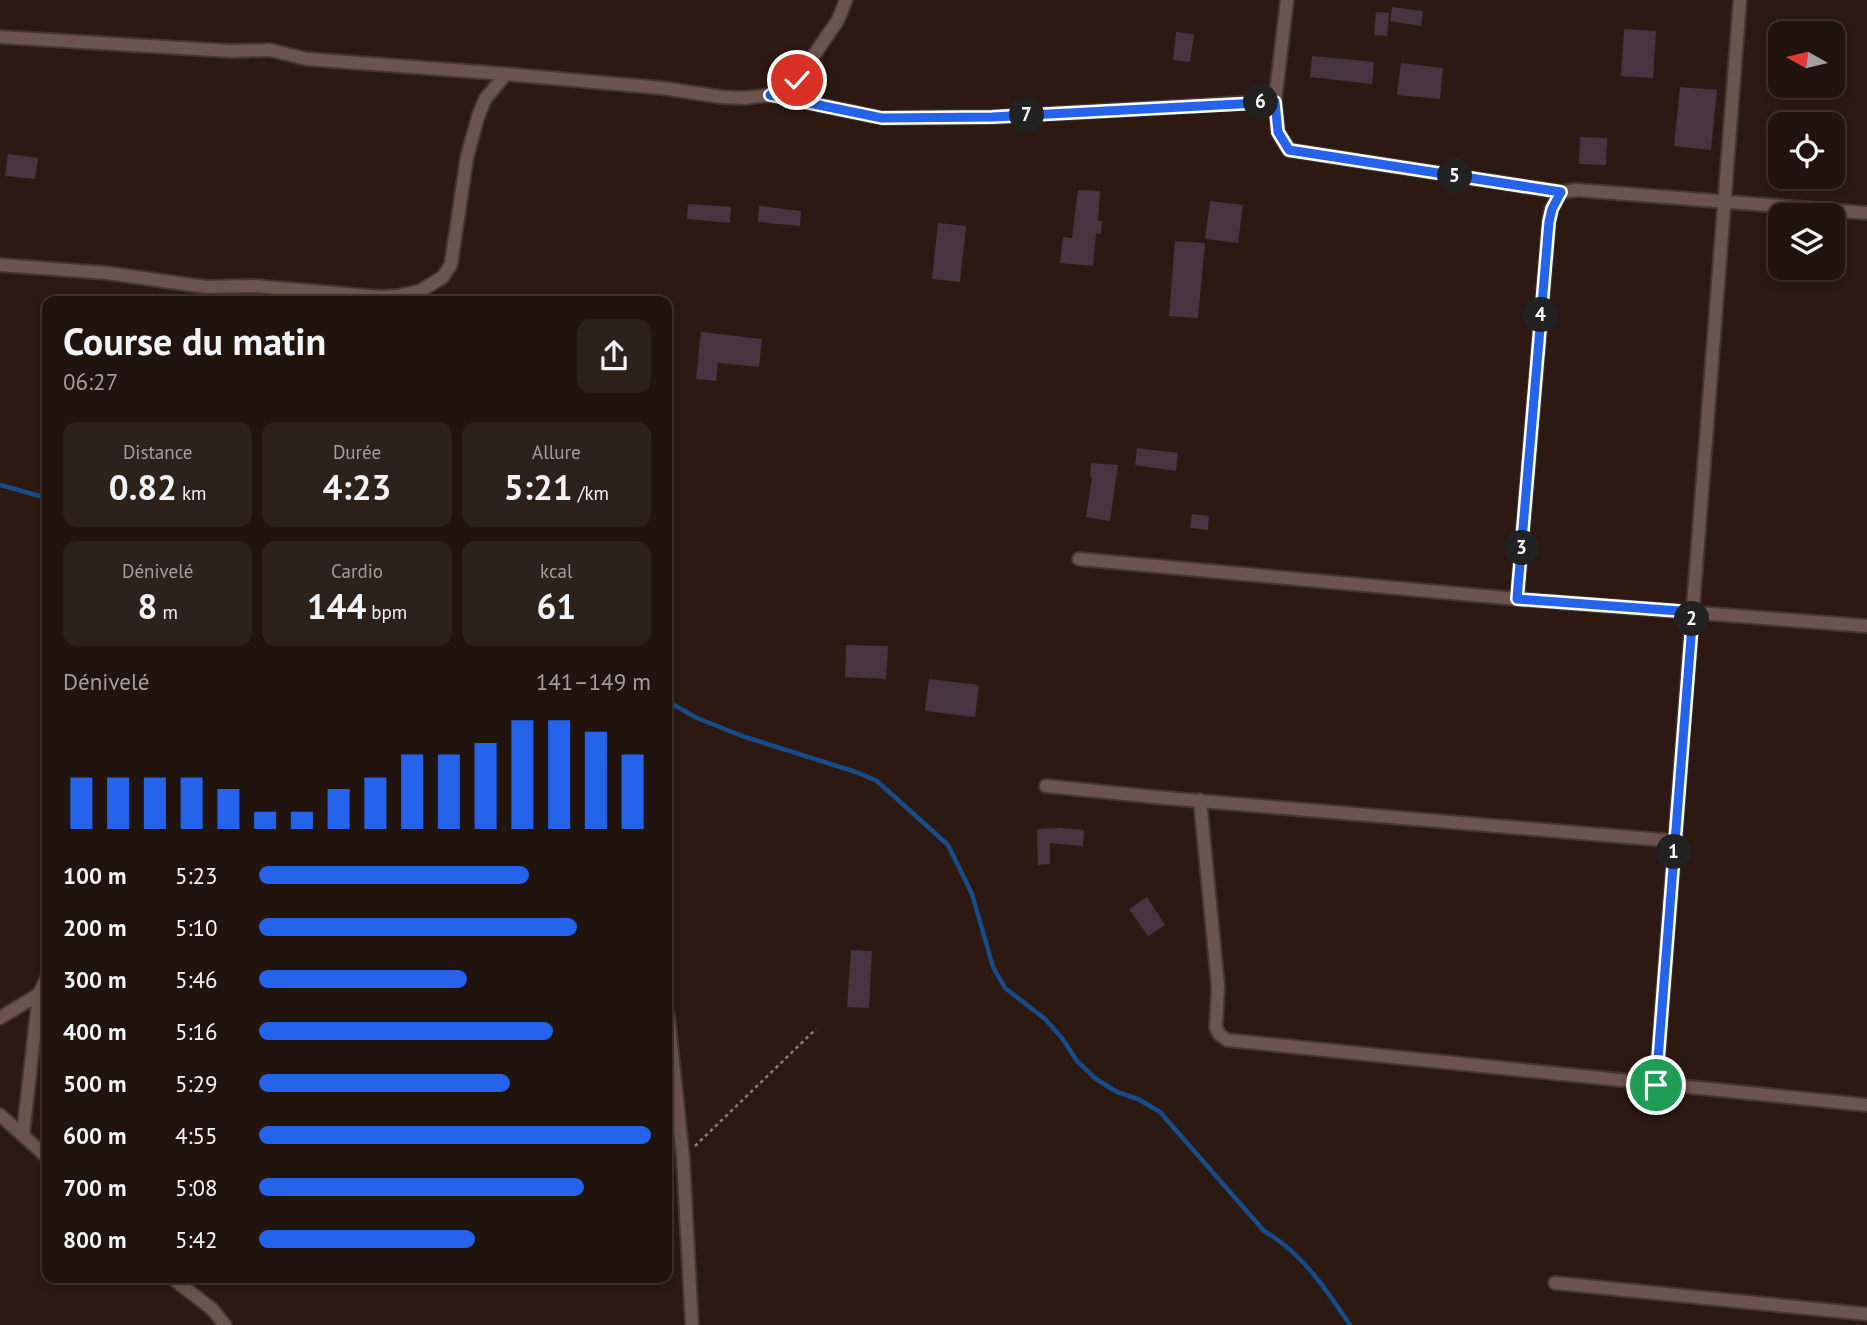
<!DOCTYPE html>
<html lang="fr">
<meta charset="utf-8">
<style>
body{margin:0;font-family:"PT Sans",sans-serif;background:#2d211c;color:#f1f3f6;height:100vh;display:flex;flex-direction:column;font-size:26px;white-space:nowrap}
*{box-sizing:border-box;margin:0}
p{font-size:23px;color:#a29e9e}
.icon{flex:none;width:38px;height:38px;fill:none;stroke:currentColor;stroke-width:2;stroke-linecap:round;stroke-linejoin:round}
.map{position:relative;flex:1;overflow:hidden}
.panel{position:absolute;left:42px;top:296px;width:630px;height:987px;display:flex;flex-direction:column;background:#21140e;border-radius:14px;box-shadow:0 4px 10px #0003,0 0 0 2px #3e332e}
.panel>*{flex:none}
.needle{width:46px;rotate:278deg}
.buttons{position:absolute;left:1768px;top:21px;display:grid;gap:14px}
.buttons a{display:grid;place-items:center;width:77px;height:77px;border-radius:14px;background:#21140e;box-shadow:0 4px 10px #0003,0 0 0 2px #3e332e;font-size:35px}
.pin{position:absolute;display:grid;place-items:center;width:60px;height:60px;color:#fff;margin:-30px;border:4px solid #fff;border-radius:50%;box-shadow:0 2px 7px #0007}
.km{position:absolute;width:35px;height:35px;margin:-18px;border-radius:50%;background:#222;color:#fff;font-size:19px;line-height:35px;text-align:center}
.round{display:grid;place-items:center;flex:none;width:74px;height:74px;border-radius:14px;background:#2d211c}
.overview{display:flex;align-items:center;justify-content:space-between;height:119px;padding:0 21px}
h1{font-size:38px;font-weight:600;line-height:52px}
.metrics{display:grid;grid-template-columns:repeat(3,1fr);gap:10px;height:119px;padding:7px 21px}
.metrics div{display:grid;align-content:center;border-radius:14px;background:#2d211c;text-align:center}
.metrics b{font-size:35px;font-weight:600}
.metrics small{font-size:19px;font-weight:400}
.metrics p{font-size:19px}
.chart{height:196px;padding:14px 21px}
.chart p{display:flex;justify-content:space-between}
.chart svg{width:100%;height:126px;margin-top:7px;stroke:#2563eb;stroke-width:6}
ul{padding:0 21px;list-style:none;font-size:23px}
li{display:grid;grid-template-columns:112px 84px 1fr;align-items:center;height:52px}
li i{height:18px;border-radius:9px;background:#2563eb}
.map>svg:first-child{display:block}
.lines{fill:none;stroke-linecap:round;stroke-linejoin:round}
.stream{stroke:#164b8c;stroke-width:4.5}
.building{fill:#463541}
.minor-casing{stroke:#443632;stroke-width:16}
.path{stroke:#8c7c75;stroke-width:2.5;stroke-dasharray:3.5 3.5;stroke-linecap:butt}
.minor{stroke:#6a544b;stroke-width:12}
.route-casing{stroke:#fff;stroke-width:14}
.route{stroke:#2563eb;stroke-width:9}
</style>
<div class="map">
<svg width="1867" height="1325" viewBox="0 0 1867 1325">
<rect width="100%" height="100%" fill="#2c1a12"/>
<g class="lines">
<path class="stream" d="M0,485L47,498
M667,701L697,718L742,736L856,772L877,781L948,845L972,894L993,967L1005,988L1045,1019L1062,1038L1077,1061L1096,1079L1117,1092L1138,1099L1160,1112L1264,1231C1302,1253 1326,1289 1350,1325"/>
</g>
<path class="building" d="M1392,7L1423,11L1421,26L1390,21Z
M1376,12L1389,13L1387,36L1374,35Z
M1624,29L1656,31L1653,78L1621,76Z
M1176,32L1194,34L1190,62L1173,60Z
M1312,56L1374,62L1372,84L1310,77Z
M1401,63L1443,68L1440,99L1397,95Z
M1680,87L1717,90L1711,150L1674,146Z
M1580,137L1607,138L1606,165L1579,164Z
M8,154L38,158L35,179L5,176Z
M1078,190L1100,191L1098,221H1102L1101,234H1096L1093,266L1060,263L1063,237L1072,238Z
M1210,201L1243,205L1238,243L1205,239Z
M688,204L731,207L730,223L687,219Z
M759,206L801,211L800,226L758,222Z
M938,223L966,226L960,282L932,279Z
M1175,241L1205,243L1198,318L1169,316Z
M701,332L762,339L759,367L718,363L716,381L696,379Z
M1137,448L1178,453L1176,471L1135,465Z
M1091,463L1118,465L1110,521L1086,517L1092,477H1090Z
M1192,514L1209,516L1208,530L1190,528Z
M846,645L888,646L886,679L845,677Z
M929,679L979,685L975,717L925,711Z
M1060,828L1084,830L1083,846L1050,843V864L1038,865L1037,829Z
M1147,897L1165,925L1148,936L1129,909Z
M851,950L872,951L869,1008L847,1007Z"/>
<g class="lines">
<g class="minor-casing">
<path id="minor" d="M1287,0L1275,101L1278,132L1289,150L1561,192
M0,37L231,51L270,50L307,59L506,74L662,88L721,97L744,98L770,95L794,84L838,20L846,0
M771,95L882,118L992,117L1275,101
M0,265L107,273L206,287L254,286L380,297L397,296L420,291L443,277L451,264L467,157L478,117L485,99L506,74
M1079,559L1517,599L1867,626
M1517,599L1549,222L1551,209L1561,192L1577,190L1867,213
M1046,786L1165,798L1675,841
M1200,800L1218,986L1216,1027L1219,1034L1227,1040L1867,1105
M668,1015L683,1158L692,1325
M0,1018L39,994
M1656,1085L1740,0
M0,1115L47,1157
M23,1134L39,994L47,978
M172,1278L212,1309L225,1325
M1555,1283L1867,1314"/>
</g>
<path class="path" d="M695,1146L816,1029"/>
<use href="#minor" class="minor"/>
</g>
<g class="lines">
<g class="route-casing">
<path id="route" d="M797,80L770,95L882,118L992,117L1275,102L1278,132L1289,150L1561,192L1552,209L1549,222L1517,599L1693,612L1656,1085"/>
</g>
<use href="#route" class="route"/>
</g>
</svg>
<div class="buttons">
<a><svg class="needle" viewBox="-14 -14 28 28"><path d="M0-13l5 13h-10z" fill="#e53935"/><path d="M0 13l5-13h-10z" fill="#a29e9e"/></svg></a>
<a><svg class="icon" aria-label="locate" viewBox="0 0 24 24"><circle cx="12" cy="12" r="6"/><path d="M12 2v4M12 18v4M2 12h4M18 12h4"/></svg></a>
<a><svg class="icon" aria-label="layers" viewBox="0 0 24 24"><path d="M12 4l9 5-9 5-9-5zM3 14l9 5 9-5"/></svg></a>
</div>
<div class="pin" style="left:1656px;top:1085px;background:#1e9e55"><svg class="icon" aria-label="arrive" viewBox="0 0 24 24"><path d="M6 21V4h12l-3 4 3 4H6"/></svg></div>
<div class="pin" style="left:797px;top:80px;background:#d93025"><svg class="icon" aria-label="check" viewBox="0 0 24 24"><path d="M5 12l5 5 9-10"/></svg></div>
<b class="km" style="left:1674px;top:852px">1</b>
<b class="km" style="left:1692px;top:619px">2</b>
<b class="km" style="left:1522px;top:548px">3</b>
<b class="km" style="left:1541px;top:315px">4</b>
<b class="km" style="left:1455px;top:176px">5</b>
<b class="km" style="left:1261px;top:102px">6</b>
<b class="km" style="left:1027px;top:115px">7</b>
<section class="panel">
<div class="overview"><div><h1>Course du matin</h1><p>06:27</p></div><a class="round"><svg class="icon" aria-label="share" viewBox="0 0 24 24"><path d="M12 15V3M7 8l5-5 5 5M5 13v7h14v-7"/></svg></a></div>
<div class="metrics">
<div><p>Distance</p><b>0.82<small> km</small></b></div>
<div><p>Durée</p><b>4:23</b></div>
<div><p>Allure</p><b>5:21<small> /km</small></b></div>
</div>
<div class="metrics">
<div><p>Dénivelé</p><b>8<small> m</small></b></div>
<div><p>Cardio</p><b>144<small> bpm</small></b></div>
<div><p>kcal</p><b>61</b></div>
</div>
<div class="chart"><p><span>Dénivelé</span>141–149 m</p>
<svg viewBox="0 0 160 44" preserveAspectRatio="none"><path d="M5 44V26M15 44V26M25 44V26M35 44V26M45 44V30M55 44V38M65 44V38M75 44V30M85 44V26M95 44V18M105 44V18M115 44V14M125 44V6M135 44V6M145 44V10M155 44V18"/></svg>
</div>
<ul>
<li><b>100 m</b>5:23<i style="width:69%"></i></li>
<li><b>200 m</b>5:10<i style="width:81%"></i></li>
<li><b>300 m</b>5:46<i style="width:53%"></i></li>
<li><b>400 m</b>5:16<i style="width:75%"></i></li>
<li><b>500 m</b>5:29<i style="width:64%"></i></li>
<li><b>600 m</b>4:55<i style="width:100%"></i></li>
<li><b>700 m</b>5:08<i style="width:83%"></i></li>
<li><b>800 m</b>5:42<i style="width:55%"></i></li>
</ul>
</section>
</div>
